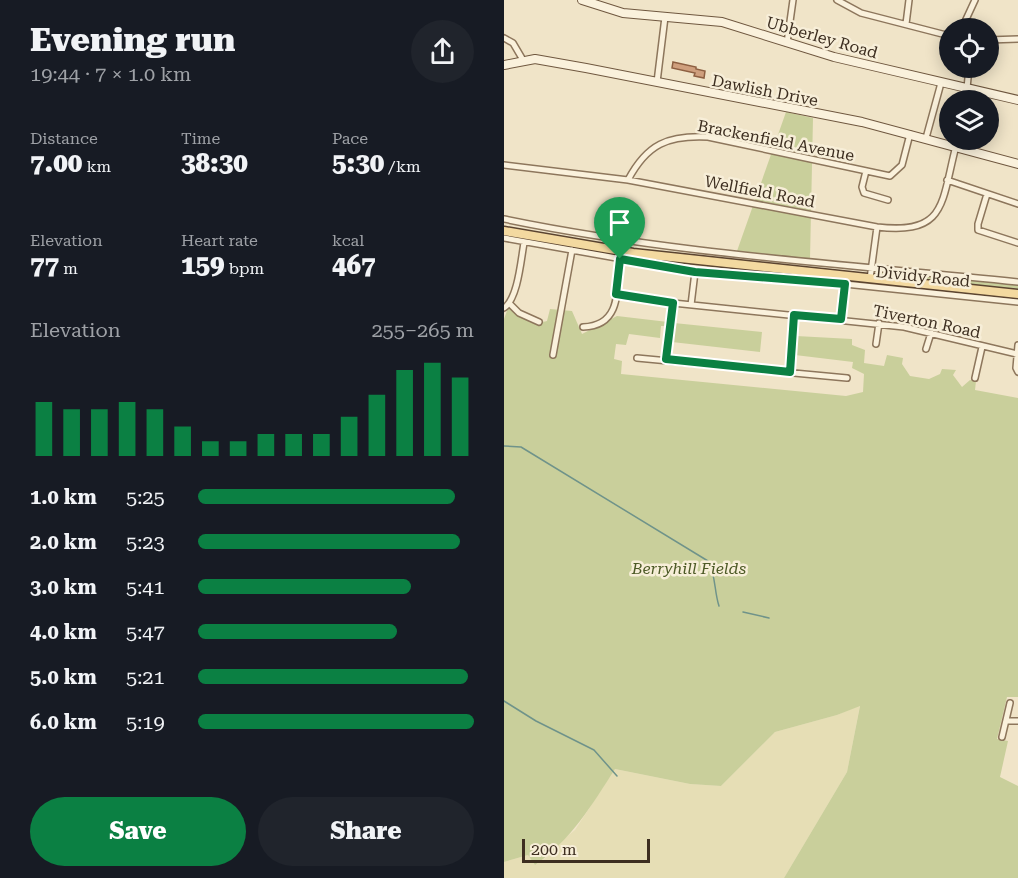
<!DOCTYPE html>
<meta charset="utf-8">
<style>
body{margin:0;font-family:"Roboto Serif",serif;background:#20242c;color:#f1f3f6;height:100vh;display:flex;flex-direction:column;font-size:22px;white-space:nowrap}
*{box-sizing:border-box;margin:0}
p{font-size:20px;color:#9ea1a6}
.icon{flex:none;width:33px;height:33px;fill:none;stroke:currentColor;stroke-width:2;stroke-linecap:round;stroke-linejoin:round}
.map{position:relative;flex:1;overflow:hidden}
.details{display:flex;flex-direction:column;background:#171b24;width:504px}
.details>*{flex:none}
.buttons{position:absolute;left:435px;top:18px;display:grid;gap:12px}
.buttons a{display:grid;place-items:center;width:60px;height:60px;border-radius:50%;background:#171b24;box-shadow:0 3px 15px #0003;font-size:30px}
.scale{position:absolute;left:18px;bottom:15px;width:128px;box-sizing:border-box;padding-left:6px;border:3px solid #3d2e20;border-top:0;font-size:16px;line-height:21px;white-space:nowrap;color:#3d2e20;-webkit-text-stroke:4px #f7eed8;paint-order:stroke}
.pin{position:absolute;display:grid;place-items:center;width:51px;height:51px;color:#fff;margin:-62px -26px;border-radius:50% 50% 50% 0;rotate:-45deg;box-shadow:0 0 6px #0007}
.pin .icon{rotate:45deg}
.round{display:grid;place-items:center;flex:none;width:63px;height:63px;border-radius:32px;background:#20242c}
.headline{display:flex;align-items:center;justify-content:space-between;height:102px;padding:0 30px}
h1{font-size:33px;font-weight:800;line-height:45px}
.figures{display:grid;grid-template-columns:repeat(3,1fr);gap:9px;height:102px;padding:6px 30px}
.figures div{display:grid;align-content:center}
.figures b{font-size:26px;font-weight:800}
.figures small{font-size:16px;font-weight:400}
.figures p{font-size:16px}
.chart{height:168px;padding:12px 30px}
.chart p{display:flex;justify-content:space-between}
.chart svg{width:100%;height:108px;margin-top:6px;stroke:#0b8043;stroke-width:6}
.primary-button{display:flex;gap:12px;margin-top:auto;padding:12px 30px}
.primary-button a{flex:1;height:69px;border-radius:36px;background:#0b8043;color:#fff;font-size:24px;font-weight:800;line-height:69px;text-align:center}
.primary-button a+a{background:#20242c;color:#f1f3f6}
ul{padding:0 30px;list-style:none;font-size:20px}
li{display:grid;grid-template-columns:96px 72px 1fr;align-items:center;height:45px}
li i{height:15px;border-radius:8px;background:#0b8043}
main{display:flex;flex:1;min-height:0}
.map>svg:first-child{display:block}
.farmland{fill:#e6deb5}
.green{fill:#c9cf9b}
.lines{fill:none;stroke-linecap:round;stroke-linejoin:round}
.stream{stroke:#6f938a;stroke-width:1.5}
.building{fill:#cf9f7d;stroke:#8d5f41;stroke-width:1.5}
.street-casing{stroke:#8d765c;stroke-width:8}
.secondary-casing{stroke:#6f573f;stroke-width:10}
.primary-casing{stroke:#5b4430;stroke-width:11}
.street{stroke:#faf1dc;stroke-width:5}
.secondary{stroke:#faf1dc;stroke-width:8}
.primary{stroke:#f3d9a0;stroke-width:8}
.route-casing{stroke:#fff;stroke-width:12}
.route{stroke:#0b8043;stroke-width:8}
.labels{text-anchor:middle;stroke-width:5;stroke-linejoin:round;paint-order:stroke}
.street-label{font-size:16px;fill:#3d2e20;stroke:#f7eed8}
.park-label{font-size:16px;font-style:italic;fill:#4d5a26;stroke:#f7eed8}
</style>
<main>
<section class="details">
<div class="headline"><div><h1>Evening run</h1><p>19:44 · 7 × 1.0 km</p></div><a class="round"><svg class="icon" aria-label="share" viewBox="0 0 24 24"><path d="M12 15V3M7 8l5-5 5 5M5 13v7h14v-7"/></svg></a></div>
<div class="figures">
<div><p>Distance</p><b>7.00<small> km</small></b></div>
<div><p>Time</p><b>38:30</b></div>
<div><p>Pace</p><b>5:30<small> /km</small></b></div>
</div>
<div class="figures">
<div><p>Elevation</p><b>77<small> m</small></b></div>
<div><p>Heart rate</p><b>159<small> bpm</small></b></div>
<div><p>kcal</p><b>467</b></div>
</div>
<div class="chart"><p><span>Elevation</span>255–265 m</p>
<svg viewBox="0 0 160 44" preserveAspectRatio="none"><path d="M5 44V22M15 44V25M25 44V25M35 44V22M45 44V25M55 44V32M65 44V38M75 44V38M85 44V35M95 44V35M105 44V35M115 44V28M125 44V19M135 44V9M145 44V6M155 44V12"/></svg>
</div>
<ul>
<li><b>1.0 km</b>5:25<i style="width:93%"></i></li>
<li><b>2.0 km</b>5:23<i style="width:95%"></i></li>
<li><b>3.0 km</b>5:41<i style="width:77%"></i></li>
<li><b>4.0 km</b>5:47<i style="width:72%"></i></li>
<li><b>5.0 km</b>5:21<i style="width:98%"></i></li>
<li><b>6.0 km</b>5:19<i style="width:100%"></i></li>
</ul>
<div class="primary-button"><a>Save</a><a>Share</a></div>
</section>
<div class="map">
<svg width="514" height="878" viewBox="0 0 514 878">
<rect width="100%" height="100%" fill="#f0e4c8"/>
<path class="farmland" d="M356,705L343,772L280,878H0V862L24,855L31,865L46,855L56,842L71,830L111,769L186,784L217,786L271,732L333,715Z"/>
<path class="green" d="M282,112L309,118L306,259L233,251Z
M371,270L514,284V291L429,283L416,277L401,279L372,276Z
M4,308C22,312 19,328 43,321L46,309L68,311L78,334L113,316L164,322V326H157L156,338L125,334L122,345L112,344L110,359L118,361L117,374L342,396L359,392L360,374L348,368L349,362L291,355L292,336L348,339V345L361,350L360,363L380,366L383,355L399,358L398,364L406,376L425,379L436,374L438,369L452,370L449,375L458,387L466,380L472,381L471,390L514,398V697H503L493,739L504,741L496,777L514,786V878H280L343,772L356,706L333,715L271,732L217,786L186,784L111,769C88,805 67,840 31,865L24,855L0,862V319Z
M170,323L258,332L256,352L168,342Z"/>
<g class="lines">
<path class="stream" d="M0,446L17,447L204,561C212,575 210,591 215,606
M239,612L265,618
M0,701L32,721L90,750L113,776"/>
</g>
<path class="building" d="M169,62L192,67V69L201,71L200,78L190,76L191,73L168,68Z"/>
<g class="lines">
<g class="street-casing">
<path id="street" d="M333,0L357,13L446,36
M402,24L405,0
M458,28L471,0
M0,38L9,43L19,60
M484,40L514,39
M283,43L289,0
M153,82L161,17
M463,88L465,68
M422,138L437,83
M0,165L124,180L373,227C443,235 437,203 452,146
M362,171L358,187L360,193L384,200
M124,180C143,144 164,135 204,137L386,176L398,165L406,134
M443,180L514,204
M483,194L474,224V230L514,243
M0,219C169,254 343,264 514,282
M0,238L191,272L341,284L514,302
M366,279L373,227
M112,294L169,303L400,327L513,354
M6,304L15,313L35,322
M187,305L191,272
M0,308C14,299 17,259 20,243
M337,319L341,284
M79,327C118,326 113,289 115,259
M372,344L375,323
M514,345L512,368L514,372
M422,349L427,333
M49,355L68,250
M133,358L343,378
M162,359L169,303
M286,372L290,315
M471,378L478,347
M502,721H514
M498,737L506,703"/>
</g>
<g class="secondary-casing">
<path id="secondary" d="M78,0L119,13L218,22L330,57L514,100
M0,65L31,59L82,68L358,122L514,164"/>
</g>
<g class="primary-casing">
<path id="primary" d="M0,231L129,253L514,294"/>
</g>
<use href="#street" class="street"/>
<use href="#secondary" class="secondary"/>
<use href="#primary" class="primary"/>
</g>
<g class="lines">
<g class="route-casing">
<path id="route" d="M116,259L191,272L341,284L337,319L290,315L286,372L162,359L169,303L112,294Z"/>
</g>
<use href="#route" class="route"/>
</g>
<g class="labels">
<g class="street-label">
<text transform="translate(318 37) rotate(16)" y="6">Ubberley Road</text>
<text transform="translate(261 90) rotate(11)" y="6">Dawlish Drive</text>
<text transform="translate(272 140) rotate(11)" y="6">Brackenfield Avenue</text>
<text transform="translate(256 191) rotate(11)" y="6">Wellfield Road</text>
<text transform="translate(419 276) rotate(6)" y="6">Dividy Road</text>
<text transform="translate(423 321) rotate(12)" y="6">Tiverton Road</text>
</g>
<g class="park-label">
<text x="185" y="574">Berryhill Fields</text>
</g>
</g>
</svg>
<div class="buttons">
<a><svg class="icon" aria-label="locate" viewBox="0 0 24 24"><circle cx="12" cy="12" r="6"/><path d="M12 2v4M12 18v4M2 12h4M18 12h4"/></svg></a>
<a><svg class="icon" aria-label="layers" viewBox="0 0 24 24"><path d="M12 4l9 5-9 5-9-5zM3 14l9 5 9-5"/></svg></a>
</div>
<div class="scale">200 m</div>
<div class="pin" style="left:116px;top:259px;background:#1e9e55"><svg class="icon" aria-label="arrive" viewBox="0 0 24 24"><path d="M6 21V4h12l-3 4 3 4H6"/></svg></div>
</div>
</main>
